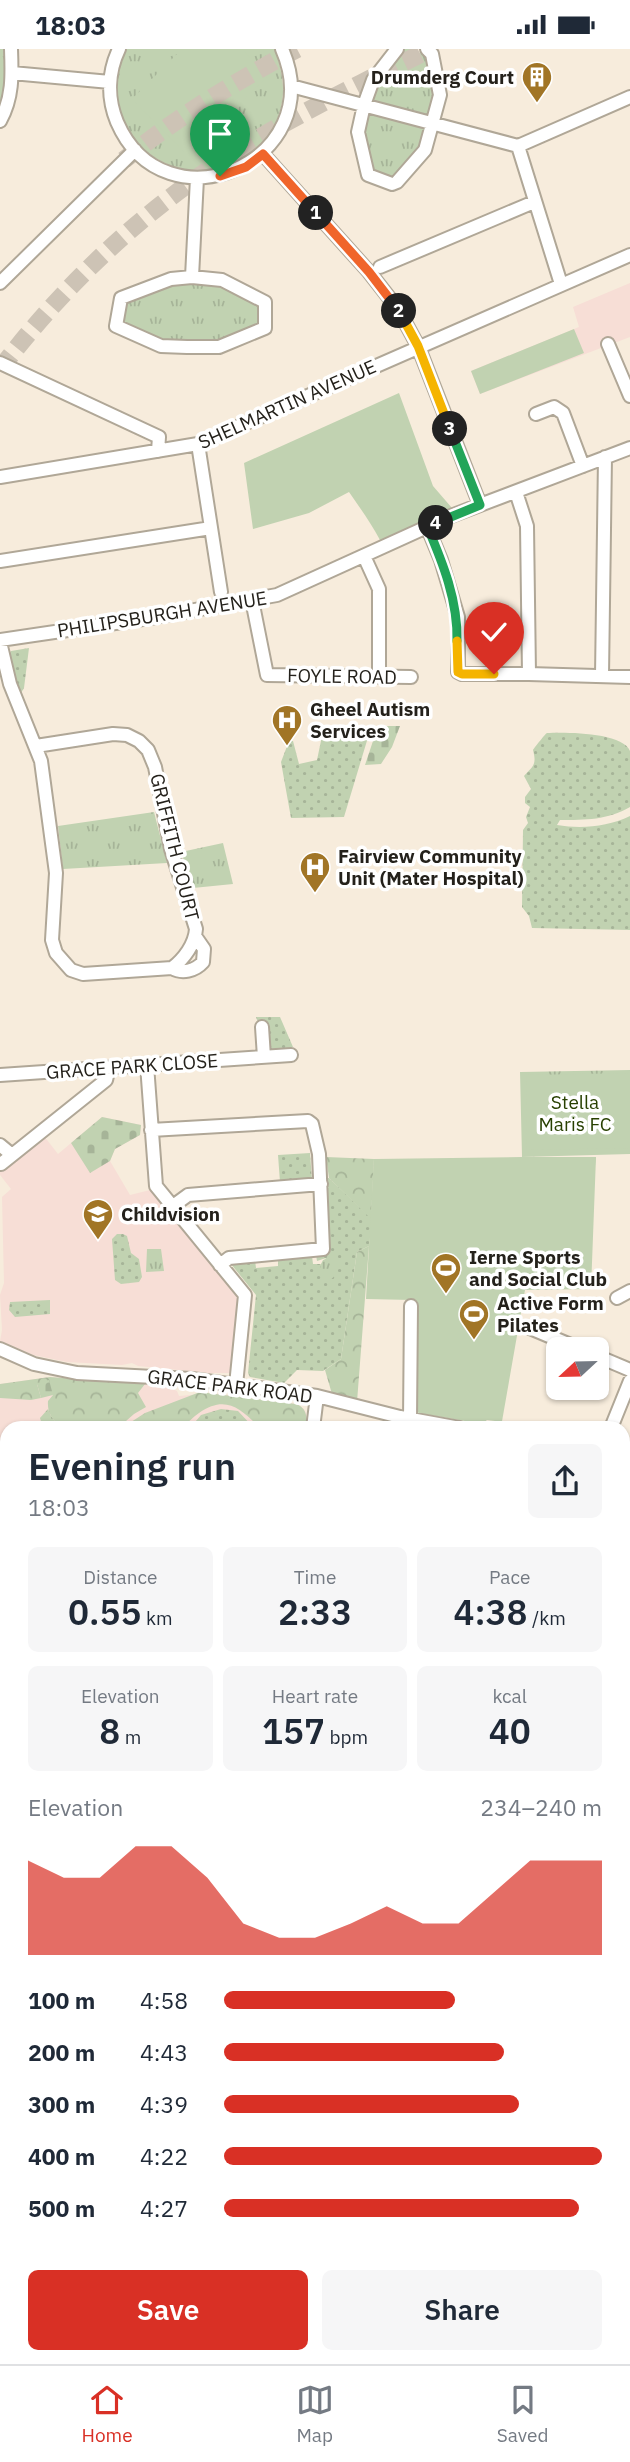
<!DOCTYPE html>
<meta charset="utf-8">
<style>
body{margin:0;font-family:"IBM Plex Sans",sans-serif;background:#f6f6f7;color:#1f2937;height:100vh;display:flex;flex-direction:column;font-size:26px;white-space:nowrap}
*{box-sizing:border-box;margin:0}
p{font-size:23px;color:#747a83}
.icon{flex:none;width:38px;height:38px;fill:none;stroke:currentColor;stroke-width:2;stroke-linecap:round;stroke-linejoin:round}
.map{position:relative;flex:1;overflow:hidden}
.panel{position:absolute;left:0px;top:1372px;width:630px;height:943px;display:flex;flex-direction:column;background:#fff;border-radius:21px 21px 0 0;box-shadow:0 2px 5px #0004}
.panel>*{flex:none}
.needle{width:46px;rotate:248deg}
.buttons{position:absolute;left:546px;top:1288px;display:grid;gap:14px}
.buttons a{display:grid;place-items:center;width:63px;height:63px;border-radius:10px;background:#fff;box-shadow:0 2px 5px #0004;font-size:35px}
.pin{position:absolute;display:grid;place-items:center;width:60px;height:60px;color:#fff;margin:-72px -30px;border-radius:50% 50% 50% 0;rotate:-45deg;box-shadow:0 0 7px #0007}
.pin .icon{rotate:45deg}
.km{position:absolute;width:35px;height:35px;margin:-18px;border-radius:50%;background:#222;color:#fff;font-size:19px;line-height:35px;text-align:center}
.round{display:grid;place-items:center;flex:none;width:74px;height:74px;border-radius:10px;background:#f6f6f7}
.headline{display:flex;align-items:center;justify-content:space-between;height:119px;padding:0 28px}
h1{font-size:38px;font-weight:600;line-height:52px}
.stats{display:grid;grid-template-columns:repeat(3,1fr);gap:10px;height:119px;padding:7px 28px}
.stats div{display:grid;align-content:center;border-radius:10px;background:#f6f6f7;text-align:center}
.stats b{font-size:35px;font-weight:600}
.stats small{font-size:19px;font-weight:400}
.stats p{font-size:19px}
.chart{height:196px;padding:14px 28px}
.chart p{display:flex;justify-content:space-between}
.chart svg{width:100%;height:126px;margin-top:7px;fill:#d93025;opacity:.7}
.button{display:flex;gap:14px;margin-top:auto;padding:14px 28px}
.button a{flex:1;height:80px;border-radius:10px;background:#d93025;color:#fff;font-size:28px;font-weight:600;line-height:80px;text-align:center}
.button a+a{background:#f6f6f7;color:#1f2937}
ul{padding:0 28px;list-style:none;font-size:23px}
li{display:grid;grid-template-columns:112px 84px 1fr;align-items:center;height:52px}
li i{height:18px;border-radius:9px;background:#d93025}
.status{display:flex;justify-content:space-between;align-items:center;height:49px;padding:0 35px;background:#fff;direction:ltr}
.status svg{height:19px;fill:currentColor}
.menu{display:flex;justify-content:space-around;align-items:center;height:98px;border-top:2px solid #e0e1e3;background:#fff;font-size:19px;color:#747a83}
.menu a{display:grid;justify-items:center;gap:4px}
.menu .current{color:#d93025}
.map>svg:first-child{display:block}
.education{fill:#f7ded6}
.grass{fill:url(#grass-dots)}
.forest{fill:url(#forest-crowns)}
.cemetery{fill:url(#cemetery-stones)}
.park{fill:url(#park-tufts)}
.garden{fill:#c1d2b1}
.water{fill:#a3c5e6}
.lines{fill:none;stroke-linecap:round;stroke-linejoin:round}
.highway-tunnel{stroke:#cdc3b5;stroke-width:18;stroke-dasharray:18 9;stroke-linecap:butt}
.minor-casing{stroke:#b0a797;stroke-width:16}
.major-casing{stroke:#b0a797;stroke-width:19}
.minor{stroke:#fff;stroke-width:12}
.major{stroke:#fff;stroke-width:16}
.split-1-casing{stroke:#fff;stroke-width:14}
.split-2-casing{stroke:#fff;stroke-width:14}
.split-3-casing{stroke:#fff;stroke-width:14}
.split-4-casing{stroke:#fff;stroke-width:14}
.split-5-casing{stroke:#fff;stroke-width:14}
.split-6-casing{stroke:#fff;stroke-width:14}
.split-1{stroke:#f0652b;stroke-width:9}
.split-2{stroke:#f0652b;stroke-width:9}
.split-3{stroke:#f5b400;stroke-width:9}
.split-4{stroke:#22a559;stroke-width:9}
.split-5{stroke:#22a559;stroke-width:9}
.split-6{stroke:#f5b400;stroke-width:9}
.labels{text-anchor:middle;stroke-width:7;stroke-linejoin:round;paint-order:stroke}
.poi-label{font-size:19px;font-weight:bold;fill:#24211b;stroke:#fff;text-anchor:start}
.street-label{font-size:19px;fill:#24211b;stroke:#fff}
.park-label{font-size:19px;fill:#284001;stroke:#fff}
</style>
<div class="status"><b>18:03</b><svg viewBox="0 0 49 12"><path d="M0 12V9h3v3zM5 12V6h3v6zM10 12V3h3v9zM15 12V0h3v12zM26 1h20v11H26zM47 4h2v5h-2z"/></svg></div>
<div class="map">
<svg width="630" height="2315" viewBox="0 0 630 2315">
<defs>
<pattern id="grass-dots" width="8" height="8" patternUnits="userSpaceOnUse" patternTransform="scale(1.75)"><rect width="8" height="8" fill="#c1d2b1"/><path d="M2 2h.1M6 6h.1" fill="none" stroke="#a6b498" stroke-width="1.8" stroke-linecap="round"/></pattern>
<pattern id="forest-crowns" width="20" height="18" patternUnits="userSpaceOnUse" patternTransform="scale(1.75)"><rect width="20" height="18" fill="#c1d2b1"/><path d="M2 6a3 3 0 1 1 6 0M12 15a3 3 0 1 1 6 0" fill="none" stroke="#a6b498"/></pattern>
<pattern id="cemetery-stones" width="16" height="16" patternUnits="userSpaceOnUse" patternTransform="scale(1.75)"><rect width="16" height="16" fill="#c1d2b1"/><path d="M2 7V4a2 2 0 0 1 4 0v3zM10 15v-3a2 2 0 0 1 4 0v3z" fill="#a6b498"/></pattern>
<pattern id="park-tufts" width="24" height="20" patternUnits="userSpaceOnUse" patternTransform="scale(1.75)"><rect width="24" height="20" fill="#c1d2b1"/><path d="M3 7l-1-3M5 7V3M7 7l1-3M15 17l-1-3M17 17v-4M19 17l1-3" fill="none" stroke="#a6b498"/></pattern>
</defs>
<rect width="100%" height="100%" fill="#f7ecdc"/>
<path class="education" d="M630,234V288L480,345L471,322L579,278L573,258Z
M102,1068L141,1076L140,1086L115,1100L110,1112L130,1146L150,1141L235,1240L238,1250L230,1324H209L138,1317L132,1314L122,1316L67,1313L33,1306L0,1292L2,1281L0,1246L4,1234L2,1148L11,1140L0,1126V1122L44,1087L58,1105Z
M50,1328L162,1336L177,1342L179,1347L213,1344L296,1355L304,1360L306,1364L307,1379H7V1598L0,1596V1335Z"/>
<path class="grass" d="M29,599L24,639L19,647L9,605L11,602Z
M547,684C564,683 623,683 630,702C630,712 630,746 630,758C608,771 585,771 560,771L557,776C581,780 607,778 630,767V881L532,879L529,867L522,858L523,781L528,774L526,768L530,758L525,754V748L531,740L524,727C533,717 537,716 533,701C535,698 546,684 547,684Z
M369,685L344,768L291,769L281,713L289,692H293L299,715L317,711L322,687Z
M256,968H280L293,998L269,1003Z
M310,1104L312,1131L280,1133L278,1106Z
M596,1108L595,1117L370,1189L369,1197L357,1203L341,1310L323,1322L297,1321L284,1334L250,1328L248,1324L256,1246L231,1215L255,1211L256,1219L278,1217V1209L312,1207L313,1215H321L320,1217L326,1209L317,1212L316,1206L323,1129H329L371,1169L374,1110L418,1113Z
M117,1185H123L127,1187L131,1204L139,1210L142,1228L139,1233L121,1235L115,1231L112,1190Z
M50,1251V1265L15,1268L9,1261L10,1253Z
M48,1360C51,1369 58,1378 68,1379H43L40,1369Z
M221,1360L238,1362L254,1379H190L201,1366Z"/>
<path class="forest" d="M326,1108L374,1110L371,1170L329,1129Z
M369,1197L357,1353L332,1345L325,1321L341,1310L357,1203Z
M50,1328L145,1335L138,1344L146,1358L134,1365L118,1379H106L90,1374C71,1388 46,1375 48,1352L53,1346L37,1335L41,1349L31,1351L0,1349V1335Z
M200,1343L296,1355C307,1359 307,1368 307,1379H260C241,1360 226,1345 199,1364C193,1368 188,1374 182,1378C172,1382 144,1379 132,1379L131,1373L145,1364Z"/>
<path class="cemetery" d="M378,677H400L392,698L381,715L365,716Z
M102,1068L141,1076L140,1086L115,1100L110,1112L90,1124L71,1094Z
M49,1331L53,1346L41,1349L37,1335Z"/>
<path class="park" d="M0,0H7V53L0,66Z
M123,0H275C281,19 286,38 281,58C268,114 207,138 159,111C139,99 129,89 121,68C119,61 115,54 114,47C113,33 117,13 123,0Z
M404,0H411L427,7L436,45L421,101L394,130L374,126L361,82L373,36Z
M192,234H215L262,255V276L218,294H164L119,274L124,252L175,235Z
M154,763L167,814L63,820L58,777Z
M223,794L233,835L193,839L181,803Z
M630,1021V1105L522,1108L520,1023Z
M147,1200H161L164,1222L146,1223Z
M334,1207C340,1214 338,1226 330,1231L326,1230L320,1217L323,1211Z
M623,2133H630V2315H512V2308H623Z"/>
<path class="garden" d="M182,0H242L268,27L187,106L132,50Z
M574,280L584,304L480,345L471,322Z
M399,344L433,437L452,459L380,491C371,474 360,459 349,443L309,464L253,480L244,414Z
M630,1024V1099L527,1101L526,1026Z
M522,1108H596L591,1240L525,1241L501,1378L497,1377L495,1372L487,1371L482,1375L419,1364L413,1361L412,1251L366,1250L374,1110Z
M623,1409L630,1411V1617L623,1614Z"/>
<path class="water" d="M623,1711L630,1732V1832L623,1812Z"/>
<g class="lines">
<path class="highway-tunnel" d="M124,111C177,68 236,32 297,0
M0,320C62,239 138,166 225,110C290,68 361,34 431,0"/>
<g class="minor-casing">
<path id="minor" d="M119,0C108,23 107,49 117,73C165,184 331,112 282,0
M397,0L373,31L364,56L358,83L368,126L392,135L397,133L425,101L440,46L432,5L427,0
M12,24L110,33
M291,37L518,97
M0,72C13,49 12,26 11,0
M518,97L561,235
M518,97L630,48
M263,105L369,223L398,260L418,297L480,456
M380,218L534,153
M192,228L222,231L265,253V279L219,298H187L161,297L116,277L121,249L171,230Z
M192,228L197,129
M0,234L135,101
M608,295L630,347
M0,314L159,388L158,402
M536,365L554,358L563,364L583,417
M198,395L221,543
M0,428L198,395L630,206
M516,443L527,477L529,625
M427,477L441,511L458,568V623L462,625H529L630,628
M364,507L379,540V628
M0,512L211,479
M252,551L267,626L411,628
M0,591L156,568L277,546L451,467L630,399
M0,593L10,635L41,712L56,824L52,891L56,904L71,921L83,925L172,919C184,910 195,895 196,880L171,800L155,718L148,701L139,692L127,686L113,685L36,697
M602,627L605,408
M172,919C182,925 195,922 203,913L204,900L195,887
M262,978L264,1008
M147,1016L156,1137L245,1246L236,1336
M0,1026L291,1006
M151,1081L308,1072L312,1075L319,1105L323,1200L229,1209L220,1216
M0,1096L12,1106
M1,1115L106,1031L109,1019
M173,1157L188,1146L321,1135
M617,1249L630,1242
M530,1279L580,1300
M0,1300L34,1315L77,1324L192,1330L317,1347L400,1368L460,1379
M597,1307L630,1321
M410,1371L411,1257
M313,1379L317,1347
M611,1379L630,1332
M0,1643L7,1680
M623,1692L630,1691
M0,1699L7,1698
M623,1846H630
M623,1920H630
M623,2099H630
M0,2274H7
M129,2308L131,2315
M265,2308L266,2315
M378,2308L380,2315
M500,2308L501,2315"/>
</g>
<g class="major-casing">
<path id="major" d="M623,1817L630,1816
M0,1835H7"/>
</g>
<use href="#minor" class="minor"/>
<use href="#major" class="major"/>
</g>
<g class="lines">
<g class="split-1-casing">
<path id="split-1" d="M220,127L246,118L263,105L316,164"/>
</g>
<g class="split-2-casing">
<path id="split-2" d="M316,164L369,223L399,262"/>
</g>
<g class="split-3-casing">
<path id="split-3" d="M399,262L418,297L450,380"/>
</g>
<g class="split-4-casing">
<path id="split-4" d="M436,474L480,456L450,380"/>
</g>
<g class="split-5-casing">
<path id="split-5" d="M436,474L427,477C443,514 458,552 457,592"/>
</g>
<g class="split-6-casing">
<path id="split-6" d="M457,592L458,623L462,625H494"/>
</g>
<use href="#split-1" class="split-1"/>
<use href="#split-2" class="split-2"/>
<use href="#split-3" class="split-3"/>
<use href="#split-4" class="split-4"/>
<use href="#split-5" class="split-5"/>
<use href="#split-6" class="split-6"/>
</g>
<defs>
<g id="building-pin" transform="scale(1.575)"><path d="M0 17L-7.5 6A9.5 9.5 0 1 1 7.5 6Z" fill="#a17526" stroke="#fff"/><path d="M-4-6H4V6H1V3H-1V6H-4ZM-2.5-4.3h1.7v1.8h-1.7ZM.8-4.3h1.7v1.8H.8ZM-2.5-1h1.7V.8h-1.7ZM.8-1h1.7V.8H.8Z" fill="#fff"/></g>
<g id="hospital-pin" transform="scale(1.575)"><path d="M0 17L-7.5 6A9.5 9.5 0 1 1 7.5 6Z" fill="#a17526" stroke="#fff"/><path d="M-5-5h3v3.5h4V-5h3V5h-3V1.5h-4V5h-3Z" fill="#fff"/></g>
<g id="school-pin" transform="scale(1.575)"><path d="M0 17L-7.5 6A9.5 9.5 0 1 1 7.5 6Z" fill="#a17526" stroke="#fff"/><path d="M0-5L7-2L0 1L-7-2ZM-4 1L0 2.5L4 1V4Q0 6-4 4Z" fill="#fff"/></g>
<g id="stadium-pin" transform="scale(1.575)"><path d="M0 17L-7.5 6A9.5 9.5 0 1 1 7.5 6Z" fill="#a17526" stroke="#fff"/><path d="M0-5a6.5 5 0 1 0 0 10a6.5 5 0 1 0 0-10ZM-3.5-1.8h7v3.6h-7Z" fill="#fff"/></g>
</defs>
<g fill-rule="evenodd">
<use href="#building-pin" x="537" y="28"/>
<use href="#hospital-pin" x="287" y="671"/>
<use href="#hospital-pin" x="315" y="818"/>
<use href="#school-pin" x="98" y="1165"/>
<use href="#stadium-pin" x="446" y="1219"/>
<use href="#stadium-pin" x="474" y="1265"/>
</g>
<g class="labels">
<g class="poi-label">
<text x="514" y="35" text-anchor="end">Drumderg Court</text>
<text x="310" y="667">Gheel Autism<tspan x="310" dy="22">Services</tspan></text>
<text x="338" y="814">Fairview Community<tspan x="338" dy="22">Unit (Mater Hospital)</tspan></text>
<text x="121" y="1172">Childvision</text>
<text x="469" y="1215">Ierne Sports<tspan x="469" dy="22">and Social Club</tspan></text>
<text x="497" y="1261">Active Form<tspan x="497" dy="22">Pilates</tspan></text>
</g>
<g class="street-label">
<text transform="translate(287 355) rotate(-24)" y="7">SHELMARTIN AVENUE</text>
<text transform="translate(162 565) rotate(-9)" y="7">PHILIPSBURGH AVENUE</text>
<text transform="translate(342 627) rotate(1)" y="7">FOYLE ROAD</text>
<text transform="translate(175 798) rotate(76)" y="7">GRIFFITH COURT</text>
<text transform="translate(132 1017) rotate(-4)" y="7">GRACE PARK CLOSE</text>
<text transform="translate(230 1337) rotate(7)" y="7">GRACE PARK ROAD</text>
</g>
<g class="park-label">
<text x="575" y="1060">Stella<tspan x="575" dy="22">Maris FC</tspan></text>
</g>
</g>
</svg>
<div class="buttons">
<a><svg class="needle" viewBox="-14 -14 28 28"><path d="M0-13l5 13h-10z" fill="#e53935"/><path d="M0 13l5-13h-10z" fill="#747a83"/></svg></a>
</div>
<div class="pin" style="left:220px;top:127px;background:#1e9e55"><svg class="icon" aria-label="arrive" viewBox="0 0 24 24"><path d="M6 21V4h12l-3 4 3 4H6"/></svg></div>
<div class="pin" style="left:494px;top:625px;background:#d93025"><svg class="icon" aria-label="check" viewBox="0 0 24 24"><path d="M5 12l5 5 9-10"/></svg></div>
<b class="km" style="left:316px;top:164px">1</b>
<b class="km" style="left:399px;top:262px">2</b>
<b class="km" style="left:450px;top:380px">3</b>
<b class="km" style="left:436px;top:474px">4</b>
<section class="panel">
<div class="headline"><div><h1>Evening run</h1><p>18:03</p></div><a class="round"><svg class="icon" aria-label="share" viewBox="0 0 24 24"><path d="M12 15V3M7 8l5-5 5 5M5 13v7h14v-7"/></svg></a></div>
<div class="stats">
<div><p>Distance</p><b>0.55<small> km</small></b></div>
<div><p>Time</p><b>2:33</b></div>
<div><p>Pace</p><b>4:38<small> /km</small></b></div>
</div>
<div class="stats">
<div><p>Elevation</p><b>8<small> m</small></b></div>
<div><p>Heart rate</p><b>157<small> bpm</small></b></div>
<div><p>kcal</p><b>40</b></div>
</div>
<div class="chart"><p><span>Elevation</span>234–240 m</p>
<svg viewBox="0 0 160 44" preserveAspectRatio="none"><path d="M0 44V11L10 17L20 17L30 6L40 6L50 17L60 33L70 38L80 38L90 33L100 27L110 33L120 33L130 22L140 11L150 11L160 11V44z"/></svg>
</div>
<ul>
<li><b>100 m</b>4:58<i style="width:61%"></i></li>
<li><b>200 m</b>4:43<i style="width:74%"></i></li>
<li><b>300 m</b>4:39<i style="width:78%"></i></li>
<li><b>400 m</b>4:22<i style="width:100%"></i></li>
<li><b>500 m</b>4:27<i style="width:94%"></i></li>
</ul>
<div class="button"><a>Save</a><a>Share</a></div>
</section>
</div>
<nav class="menu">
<a class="current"><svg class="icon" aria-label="home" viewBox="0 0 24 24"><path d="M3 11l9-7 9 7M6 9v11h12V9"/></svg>Home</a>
<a><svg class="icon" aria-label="map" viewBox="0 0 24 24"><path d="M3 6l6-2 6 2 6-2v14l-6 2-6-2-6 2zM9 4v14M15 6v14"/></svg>Map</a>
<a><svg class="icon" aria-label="saved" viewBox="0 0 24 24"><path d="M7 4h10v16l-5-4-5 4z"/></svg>Saved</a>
</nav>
